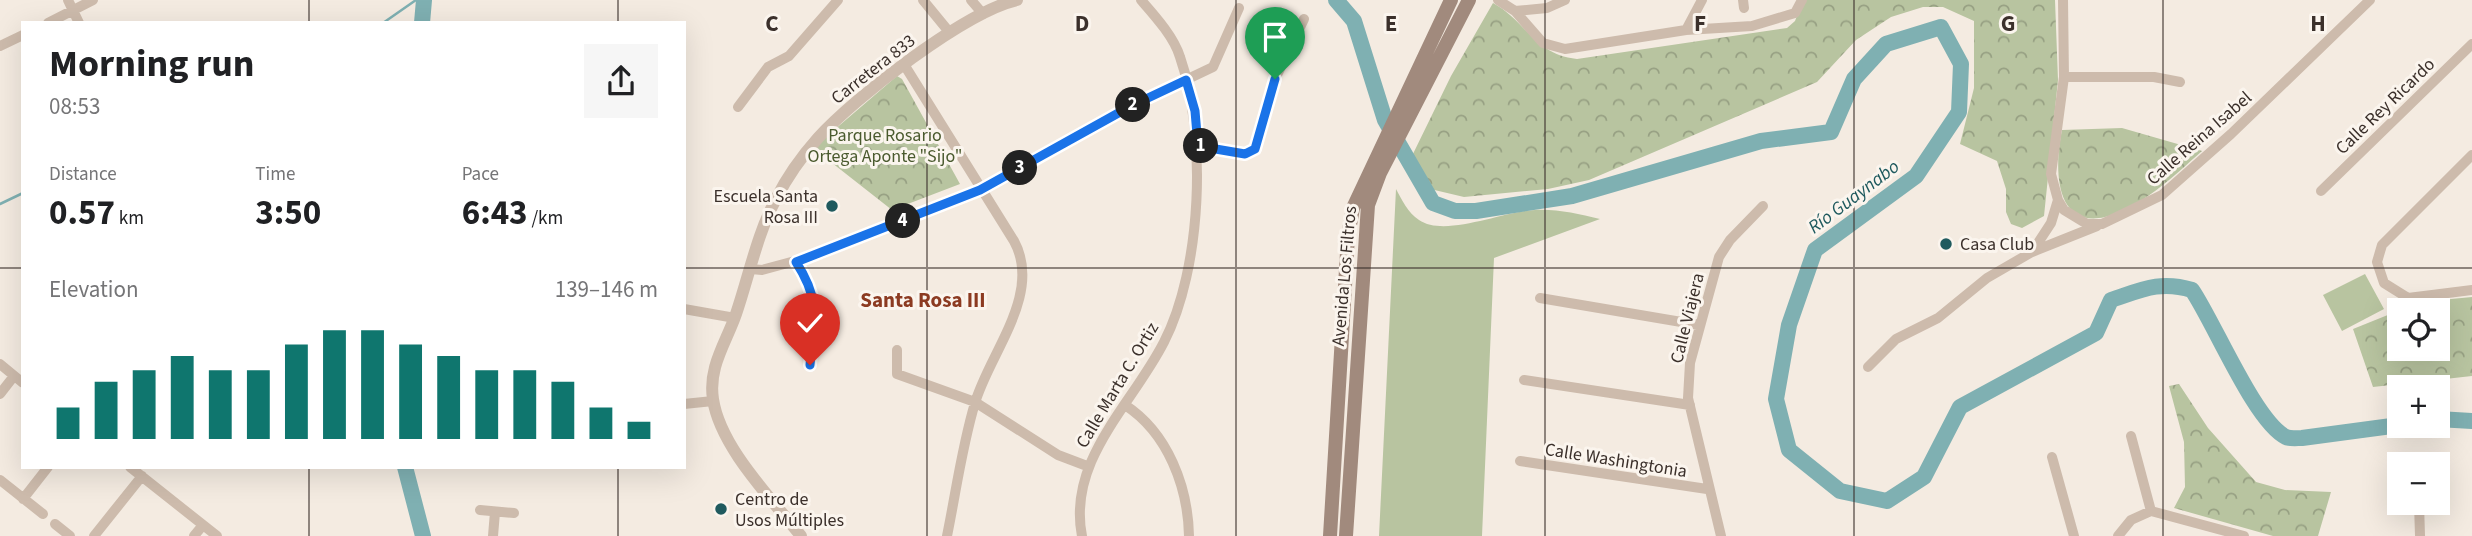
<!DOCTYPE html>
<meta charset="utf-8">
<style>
body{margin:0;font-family:"Source Sans 3",sans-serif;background:#f6f6f6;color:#202124;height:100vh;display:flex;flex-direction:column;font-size:26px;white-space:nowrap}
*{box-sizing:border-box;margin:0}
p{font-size:23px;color:#757577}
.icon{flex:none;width:38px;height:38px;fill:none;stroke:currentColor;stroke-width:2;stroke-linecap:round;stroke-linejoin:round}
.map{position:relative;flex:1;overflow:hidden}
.sheet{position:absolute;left:21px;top:21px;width:665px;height:448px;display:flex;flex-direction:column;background:#fff;border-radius:0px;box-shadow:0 7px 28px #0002}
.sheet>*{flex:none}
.tools{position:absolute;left:2387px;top:298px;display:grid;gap:14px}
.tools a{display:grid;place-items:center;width:63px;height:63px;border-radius:0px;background:#fff;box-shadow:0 7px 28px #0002;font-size:35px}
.pin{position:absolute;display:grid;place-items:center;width:60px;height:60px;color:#fff;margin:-72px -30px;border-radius:50% 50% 50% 0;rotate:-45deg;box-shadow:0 0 7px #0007}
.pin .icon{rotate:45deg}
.km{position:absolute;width:35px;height:35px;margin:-18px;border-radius:50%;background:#222;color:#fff;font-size:19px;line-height:35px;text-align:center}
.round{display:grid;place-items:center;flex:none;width:74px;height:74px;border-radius:0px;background:#f6f6f6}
.headline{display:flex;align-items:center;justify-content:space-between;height:119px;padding:0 28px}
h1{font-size:38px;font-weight:700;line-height:52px}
.metrics{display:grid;grid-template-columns:repeat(3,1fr);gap:10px;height:119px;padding:7px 28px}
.metrics div{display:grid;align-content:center}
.metrics b{font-size:35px;font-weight:700}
.metrics small{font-size:19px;font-weight:400}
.metrics p{font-size:19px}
.chart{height:196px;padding:14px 28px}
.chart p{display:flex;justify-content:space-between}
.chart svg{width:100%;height:126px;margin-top:7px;stroke:#0f766e;stroke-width:6}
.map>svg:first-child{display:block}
.grass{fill:#b8c4a0}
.forest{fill:url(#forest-crowns);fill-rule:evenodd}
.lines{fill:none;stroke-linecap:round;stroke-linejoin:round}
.stream{stroke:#7fb0b2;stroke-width:2.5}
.river{stroke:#7fb0b2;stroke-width:16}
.minor{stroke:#cdbbac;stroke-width:10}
.tertiary{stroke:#cdbbac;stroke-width:12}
.secondary{stroke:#a18a7d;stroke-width:14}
.route-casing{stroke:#fff;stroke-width:14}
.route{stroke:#1a73e8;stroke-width:9}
.grid{fill:none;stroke:#3b302b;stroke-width:2;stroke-opacity:0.55}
.poi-dot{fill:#1f5a5e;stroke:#fbf5ee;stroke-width:2.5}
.labels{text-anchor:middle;stroke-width:6;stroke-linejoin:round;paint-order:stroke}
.street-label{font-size:18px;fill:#3b302b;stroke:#fbf5ee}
.park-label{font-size:18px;fill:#4a5a2e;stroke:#fbf5ee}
.poi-label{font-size:18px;fill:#3b302b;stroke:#fbf5ee;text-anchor:start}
.water-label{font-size:19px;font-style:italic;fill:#1f5a5e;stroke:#fbf5ee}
.quarter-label{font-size:21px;font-weight:bold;fill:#8c3b22;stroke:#fbf5ee}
.grid-label{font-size:23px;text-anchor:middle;font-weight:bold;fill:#3b302b;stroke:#fbf5ee;stroke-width:6;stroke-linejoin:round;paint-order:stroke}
</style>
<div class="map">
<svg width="2472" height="536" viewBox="0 0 2472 536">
<defs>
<pattern id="forest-crowns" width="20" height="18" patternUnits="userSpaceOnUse" patternTransform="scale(1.75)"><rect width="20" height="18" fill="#b8c4a0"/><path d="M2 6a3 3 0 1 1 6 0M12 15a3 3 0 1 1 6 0" fill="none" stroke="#97a083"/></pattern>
</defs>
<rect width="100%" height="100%" fill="#f4ebe1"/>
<path class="grass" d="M1396,189C1402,200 1408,213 1419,220C1445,238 1504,211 1535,210C1558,209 1578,214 1600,219L1494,258L1482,536H1379Z
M2365,274L2384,309L2342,331L2323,295Z"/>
<path class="forest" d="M1803,0H2055L2058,80L2044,216L2022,228L2011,224L2006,212V189L1997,161L1960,144L1974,88V21L1943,7H1923L1891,17L1856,40L1817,82L1589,180L1548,189L1464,197L1426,188L1410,160L1451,76L1493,3C1526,21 1535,55 1577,59L1787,28L1795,21Z
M897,76L902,79L960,184L892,210L813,148Z
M2122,128L2202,151C2176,174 2140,209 2105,217C2052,229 2055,162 2062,130Z
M2472,297V376L2373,387L2353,329L2420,302ZM2399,310H2438V348H2399Z
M2179,384L2208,428L2256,482L2285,490L2331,492L2318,536H2273L2174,508L2185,487L2184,442L2169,386Z"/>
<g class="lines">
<path class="stream" d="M383,23L416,0
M0,204L23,193"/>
<path class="river" d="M1336,0L1354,21L1385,120L1433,203L1455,211H1476L1572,196L1761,141L1831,132L1854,79L1886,44L1941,27L1961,64L1959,112L1916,176L1815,250L1789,325L1776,399L1789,450L1840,491L1887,501L1924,477L1960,407L2096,333L2111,300C2141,290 2160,280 2192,290C2214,322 2255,422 2286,437C2290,439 2297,438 2302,438L2399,425
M422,23L424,0
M2438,419L2472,421
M405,467L423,536"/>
<path class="minor" d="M68,0L79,23
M923,0L950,33
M971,0L983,14
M1498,0L1515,11L1543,43L1565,49L1686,30L1752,26L1795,13L1802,0
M1743,0L1744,8
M2063,0L2064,77L2051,174L2058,200L2064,210L2087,224H2102L2162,195L2231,134L2370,0
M1515,11L1547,8L1565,0
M48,23L93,0
M1686,30L1702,0
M0,46L23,35
M905,66L1014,241C1043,294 989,354 975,403C962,446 956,492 947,536
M2064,77H2154L2180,82
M738,107L768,67L789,56L838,0
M1198,146L1245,154L1255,149L1275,79L1304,19
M2472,155L2382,245L2377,262L2384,283L2408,298L2472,290
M2321,191L2472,44
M2032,252L2051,223L2058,200
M796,262C821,302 814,321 810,365
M751,269L762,270L821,254L980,190L1131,106L1213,67L1239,8
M1540,298L1699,325
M684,309L735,318
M897,350V374L975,402L1058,455L1087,466
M0,364L23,383
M1868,367L1896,339L1938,318L1987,278L2032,252L2097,226
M1524,380L1690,405
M0,394L14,376
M684,404L713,401
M1125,405C1168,433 1188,487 1189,536
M2131,436L2151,511
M2052,457L2074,536
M1520,461L1707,489
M130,467L217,536
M0,480L43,514
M23,499L48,467
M2419,503L2420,536
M480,510L514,513
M55,524L70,536
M94,536L142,476
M194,536L203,525
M493,536L495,512
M1082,536C1067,460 1132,405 1164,342C1202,268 1207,135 1180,57C1174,37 1155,16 1141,0
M1721,536L1688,398L1690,363L1719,257L1730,240L1763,206
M2118,536L2131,520L2151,511L2244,536"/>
<path class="tertiary" d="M801,536C771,498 720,447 713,399C708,367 726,343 736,314C749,276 757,234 776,199C787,177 802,156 818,138C855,97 965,12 1017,0"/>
<path class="secondary" d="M1330,536L1348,236L1353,208L1451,0
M1346,536L1368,205L1380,173L1469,0"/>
</g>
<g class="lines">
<g class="route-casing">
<path id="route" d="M810,365C814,321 822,302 796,262L980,190L1131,106L1186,80L1195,111L1198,146L1245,154L1255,149L1275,79"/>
</g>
<use href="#route" class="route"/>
</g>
<path class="grid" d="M309,0V23M618,0V23M927,0V536M1236,0V536M1545,0V536M1854,0V536M2163,0V536M0,268H23M684,268H2472M309,467V536M618,467V536"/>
<g class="poi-dot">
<circle cx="832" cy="206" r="7"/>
<circle cx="1946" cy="244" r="7"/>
<circle cx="721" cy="509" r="7"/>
</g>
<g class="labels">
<g class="street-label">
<text transform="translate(873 69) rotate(-38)" y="6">Carretera 833</text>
<text transform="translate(2385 106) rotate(-44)" y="6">Calle Rey Ricardo</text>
<text transform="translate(2199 138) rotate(-41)" y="6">Calle Reina Isabel</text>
<text transform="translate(1344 276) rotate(-85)" y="6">Avenida Los Filtros</text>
<text transform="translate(1687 318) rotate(-76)" y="6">Calle Viajera</text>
<text transform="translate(1117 385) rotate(-59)" y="6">Calle Marta C. Ortiz</text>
<text transform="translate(1616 460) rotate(9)" y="6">Calle Washingtonia</text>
</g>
<g class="park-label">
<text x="885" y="141">Parque Rosario<tspan x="885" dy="21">Ortega Aponte "Sijo"</tspan></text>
</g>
<g class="poi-label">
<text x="818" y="202" text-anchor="end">Escuela Santa<tspan x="818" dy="21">Rosa III</tspan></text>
<text x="1960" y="250">Casa Club</text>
<text x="735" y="505">Centro de<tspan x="735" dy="21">Usos Múltiples</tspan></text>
</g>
<g class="water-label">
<text transform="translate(1853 196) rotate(-37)" y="7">Río Guaynabo</text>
</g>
<g class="quarter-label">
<text x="923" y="307">Santa Rosa III</text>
</g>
</g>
<g class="grid-label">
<text x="772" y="31">C</text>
<text x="1082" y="31">D</text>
<text x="1391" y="31">E</text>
<text x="1700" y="31">F</text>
<text x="2008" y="31">G</text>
<text x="2318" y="31">H</text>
</g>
</svg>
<div class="tools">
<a><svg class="icon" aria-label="locate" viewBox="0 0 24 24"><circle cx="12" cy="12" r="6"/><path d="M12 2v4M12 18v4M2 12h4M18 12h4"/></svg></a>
<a>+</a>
<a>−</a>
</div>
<div class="pin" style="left:1275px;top:79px;background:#1e9e55"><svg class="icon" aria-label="arrive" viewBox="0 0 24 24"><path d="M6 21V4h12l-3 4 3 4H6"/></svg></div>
<div class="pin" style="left:810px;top:365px;background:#d93025"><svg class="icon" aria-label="check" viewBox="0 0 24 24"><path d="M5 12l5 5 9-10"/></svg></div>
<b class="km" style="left:1201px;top:146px">1</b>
<b class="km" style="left:1133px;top:105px">2</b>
<b class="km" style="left:1020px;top:168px">3</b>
<b class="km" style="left:903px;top:221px">4</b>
<section class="sheet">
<div class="headline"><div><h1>Morning run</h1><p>08:53</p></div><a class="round"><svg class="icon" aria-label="share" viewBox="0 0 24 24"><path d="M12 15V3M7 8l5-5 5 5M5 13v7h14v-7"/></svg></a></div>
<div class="metrics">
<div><p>Distance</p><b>0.57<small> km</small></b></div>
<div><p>Time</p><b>3:50</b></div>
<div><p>Pace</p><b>6:43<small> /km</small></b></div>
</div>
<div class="chart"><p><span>Elevation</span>139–146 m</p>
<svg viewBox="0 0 160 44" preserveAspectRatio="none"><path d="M5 44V33M15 44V24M25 44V20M35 44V15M45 44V20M55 44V20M65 44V11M75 44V6M85 44V6M95 44V11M105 44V15M115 44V20M125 44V20M135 44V24M145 44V33M155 44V38"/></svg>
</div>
</section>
</div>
